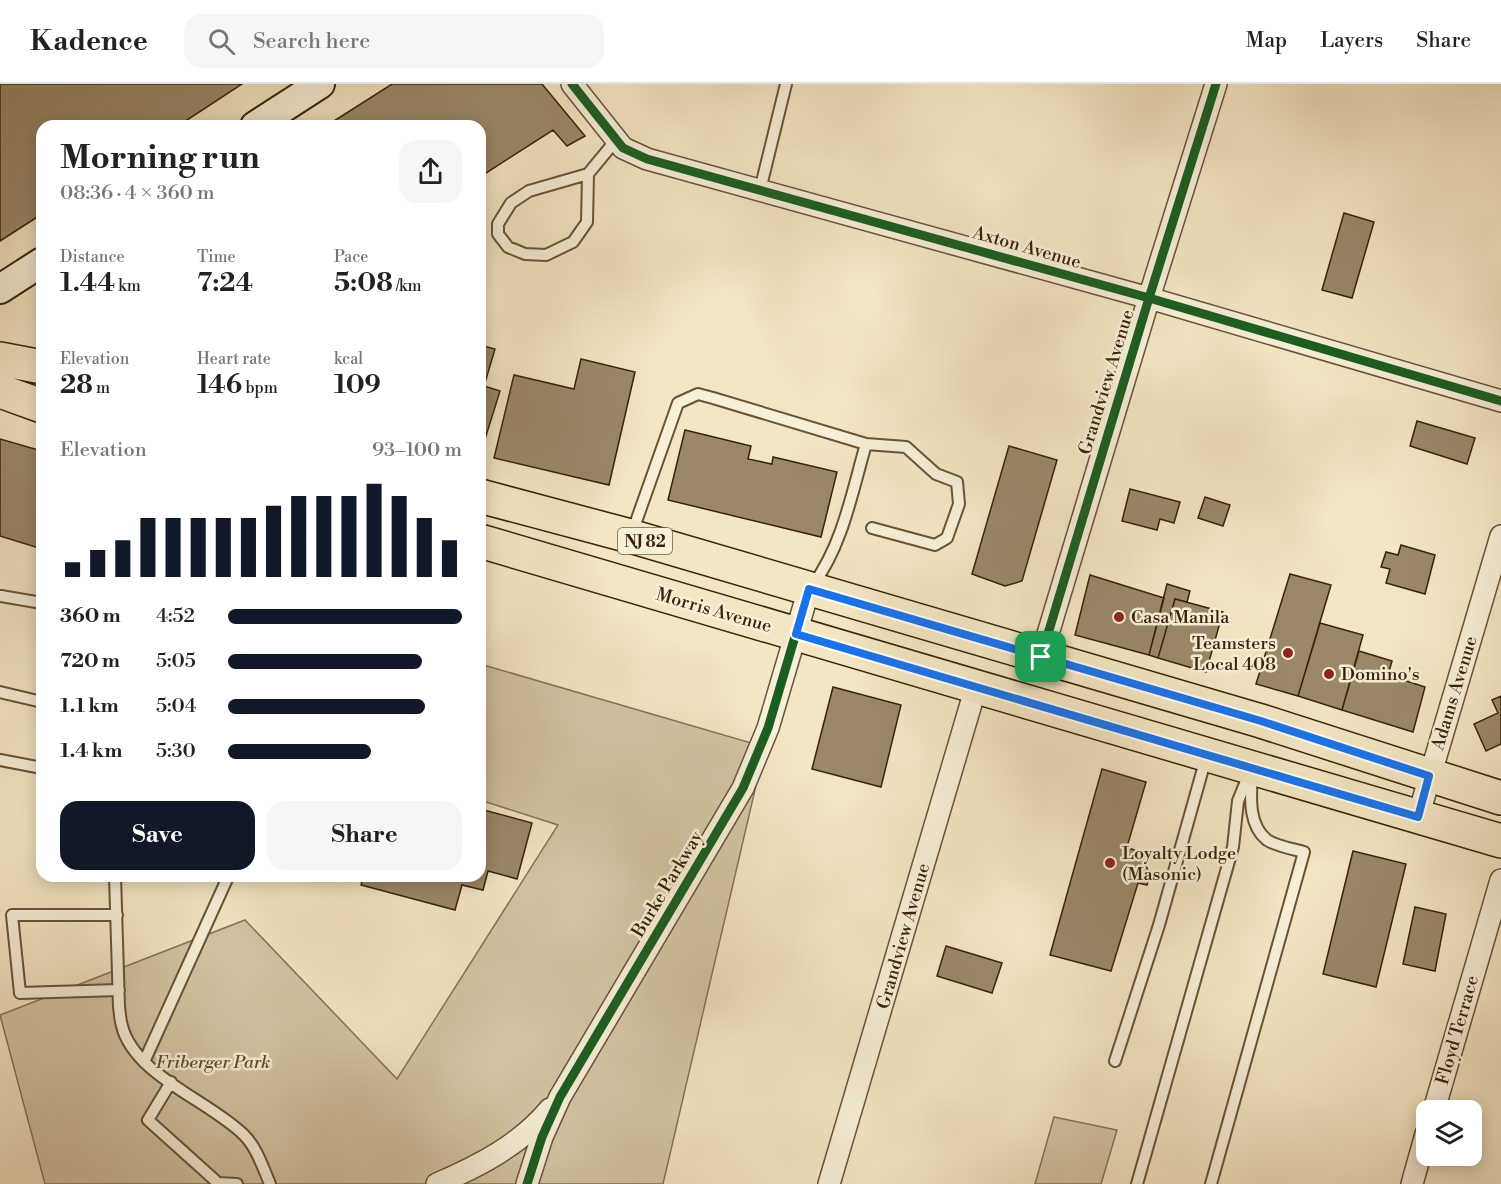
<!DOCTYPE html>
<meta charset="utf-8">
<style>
body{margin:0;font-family:"Libre Bodoni",serif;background:#f6f6f6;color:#222;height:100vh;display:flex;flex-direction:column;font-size:22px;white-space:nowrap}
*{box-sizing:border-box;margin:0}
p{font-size:20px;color:#767676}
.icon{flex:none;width:33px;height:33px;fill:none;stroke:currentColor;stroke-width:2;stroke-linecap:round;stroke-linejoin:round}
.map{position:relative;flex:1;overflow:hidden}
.drawer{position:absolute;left:36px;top:36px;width:450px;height:762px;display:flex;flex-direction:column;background:#fff;border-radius:18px;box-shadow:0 3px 15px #0003}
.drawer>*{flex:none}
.tools{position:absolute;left:1416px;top:1016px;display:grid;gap:12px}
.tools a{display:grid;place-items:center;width:66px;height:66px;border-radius:12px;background:#fff;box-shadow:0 3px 15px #0003;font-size:30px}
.pin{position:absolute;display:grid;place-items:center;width:51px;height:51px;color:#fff;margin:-26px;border-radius:12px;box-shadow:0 3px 9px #0006}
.round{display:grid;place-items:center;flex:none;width:63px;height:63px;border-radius:18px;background:#f6f6f6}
.summary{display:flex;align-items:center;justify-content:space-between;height:102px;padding:0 24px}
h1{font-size:33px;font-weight:800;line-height:45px}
.figures{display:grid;grid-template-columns:repeat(3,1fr);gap:9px;height:102px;padding:6px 24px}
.figures div{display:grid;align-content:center}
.figures b{font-size:26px;font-weight:800}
.figures small{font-size:16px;font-weight:400}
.figures p{font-size:16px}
.chart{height:168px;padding:12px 24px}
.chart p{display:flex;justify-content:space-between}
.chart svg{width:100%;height:108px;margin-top:6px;stroke:#111827;stroke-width:6}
.primary-button{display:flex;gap:12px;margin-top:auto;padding:12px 24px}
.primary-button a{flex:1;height:69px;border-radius:18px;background:#111827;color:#fff;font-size:24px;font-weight:800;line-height:69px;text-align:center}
.primary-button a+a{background:#f6f6f6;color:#222}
ul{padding:0 24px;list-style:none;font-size:20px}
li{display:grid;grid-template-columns:96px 72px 1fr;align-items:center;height:45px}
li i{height:15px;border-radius:8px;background:#111827}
header{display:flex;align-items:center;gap:36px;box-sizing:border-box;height:84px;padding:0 30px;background:#fff;border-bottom:2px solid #e0e0e0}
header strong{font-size:28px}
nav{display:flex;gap:33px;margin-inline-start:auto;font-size:21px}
.search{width:420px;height:54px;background:#f6f6f6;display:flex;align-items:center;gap:15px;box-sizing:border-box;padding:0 21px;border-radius:18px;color:#767676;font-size:22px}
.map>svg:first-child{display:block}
.green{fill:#d3c5a3;stroke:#867455;stroke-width:1.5}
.building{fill:#9a8869;stroke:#392207;stroke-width:1.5}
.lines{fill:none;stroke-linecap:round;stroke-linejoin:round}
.service-casing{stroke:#685336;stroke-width:14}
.minor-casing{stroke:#685336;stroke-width:24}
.secondary-casing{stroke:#392207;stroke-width:32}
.primary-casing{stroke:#392207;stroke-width:36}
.service{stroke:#f7efd8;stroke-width:10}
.minor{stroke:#f7efd8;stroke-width:21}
.secondary{stroke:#f7efd8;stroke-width:28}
.primary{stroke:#f3e6c3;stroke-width:33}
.cycleway-casing{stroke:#f7efd8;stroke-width:13}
.cycleway{stroke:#1b5e20;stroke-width:9}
.route-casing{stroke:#fff;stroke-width:12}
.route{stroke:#1a73e8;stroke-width:8}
.poi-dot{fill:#8f2418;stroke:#f7efd8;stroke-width:2}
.labels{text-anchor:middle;stroke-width:5;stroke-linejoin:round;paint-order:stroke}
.shield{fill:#f7efd8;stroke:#726046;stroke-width:1.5}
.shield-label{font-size:16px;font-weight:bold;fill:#392207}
.street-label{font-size:18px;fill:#392207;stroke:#f7efd8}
.poi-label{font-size:18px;fill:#392207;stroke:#f7efd8;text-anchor:start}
.park-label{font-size:18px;font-style:italic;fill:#604b2e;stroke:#f7efd8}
</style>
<header>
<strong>Kadence</strong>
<div class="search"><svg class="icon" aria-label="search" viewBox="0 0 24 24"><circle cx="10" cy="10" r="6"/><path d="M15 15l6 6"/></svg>Search here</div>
<nav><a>Map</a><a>Layers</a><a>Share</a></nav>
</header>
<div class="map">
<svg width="1501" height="1100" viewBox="0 0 1501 1100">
<rect width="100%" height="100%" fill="#f3e6c3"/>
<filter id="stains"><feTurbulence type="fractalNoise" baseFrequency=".00333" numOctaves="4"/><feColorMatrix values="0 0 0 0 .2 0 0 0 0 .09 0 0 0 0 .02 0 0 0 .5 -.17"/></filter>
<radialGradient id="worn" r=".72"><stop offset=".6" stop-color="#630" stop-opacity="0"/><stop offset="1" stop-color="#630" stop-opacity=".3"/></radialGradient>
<path class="green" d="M480,580L765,663L663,1100H45L0,931L245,836L397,995L558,741L480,716Z
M1054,1033L1117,1046L1101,1100H1035Z"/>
<path class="building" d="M0,0H242L178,42H42V130L0,157Z
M392,0H542L585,52L567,62L553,46L480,93V42H326Z
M1344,129L1374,138L1352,214L1322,206Z
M480,261L495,265L484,302L500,307L480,371Z
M581,275L635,288L609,401L494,374L514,291L574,305Z
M1417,337L1475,354L1467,380L1410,362Z
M685,346L751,362L748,375L772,380L773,373L837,388L821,453L668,416Z
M0,355L42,367V465L0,452Z
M1009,362L1057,376L1022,497L1005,502L972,490Z
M1130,405L1180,418L1174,439L1160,435L1157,446L1122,437Z
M1205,413L1230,421L1223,442L1198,434Z
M1401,461L1435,471L1425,510L1386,499L1390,485L1381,483L1386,468L1398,471Z
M1290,490L1331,501L1298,612L1256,600Z
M1090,491L1164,514L1149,571L1075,551Z
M1167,500L1190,507L1187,518L1175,515L1158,574L1149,571Z
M1175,515L1223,528L1206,588L1158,574Z
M1320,539L1363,551L1342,626L1298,612Z
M1359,567L1392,577L1388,591L1425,603L1413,648L1342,626Z
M833,603L901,621L881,703L812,685Z
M1501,612V660L1486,667L1474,640L1498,629L1492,616Z
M1102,685L1146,698L1127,763L1139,768L1150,790L1147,801L1138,799L1111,887L1050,871Z
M480,725L532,739L517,795L488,787L483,806L462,801L455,826L361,801L364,792H480Z
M1353,767L1406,780L1376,903L1323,890Z
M1415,823L1446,830L1435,887L1403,880Z
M946,862L1002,879L992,909L937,892Z"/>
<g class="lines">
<g class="service-casing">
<path id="service" d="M588,90L587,138L573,158L546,171L525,170L508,163L498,150V140L511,119L529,107L588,90L616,56
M760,106L786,0
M866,360L906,363L936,390L957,398L959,420L947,454L935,461L872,444
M632,449L678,319L698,310L713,314L866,360C852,408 843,460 813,501
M1,512L42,519
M0,608L42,618
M0,676L42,684
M115,792L119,923C120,929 120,936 122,942C134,991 210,1017 244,1051C257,1064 263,1084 270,1100
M117,831H12L20,909L119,906
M1115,977L1159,841L1206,674
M144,978L227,795
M171,998L148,1036L218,1099L237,1100
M1137,1100L1233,763L1238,717L1249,690
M1211,1100L1304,768C1293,765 1276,762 1267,756C1247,740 1251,710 1252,687"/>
</g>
<g class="minor-casing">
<path id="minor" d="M572,0L623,64L647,75L1149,214L1501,317
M1041,573L1149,214L1216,0
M1418,733L1501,452
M1434,1026L1501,796
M437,1100C479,1082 520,1061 550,1025
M527,1100L542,1053L560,1013L743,704L768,644L809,505
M829,1100L976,603
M1412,1100L1426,1050"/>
</g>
<g class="secondary-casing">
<path id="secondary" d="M255,42L320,0
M0,205L42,178"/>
</g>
<g class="primary-casing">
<path id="primary" d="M0,275L42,283
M0,307L42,322
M480,412L630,452L1261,637L1501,714
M480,457L1501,757"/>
</g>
<use href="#service" class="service"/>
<use href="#minor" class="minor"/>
<use href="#secondary" class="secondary"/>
<use href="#primary" class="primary"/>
<g class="cycleway-casing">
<path id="cycleway" d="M572,0L623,64L647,75L1149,214L1501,317
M1041,573L1149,214L1216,0
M527,1100L542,1053L560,1013L743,704L768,644L809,505"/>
</g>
<use href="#cycleway" class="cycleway"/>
</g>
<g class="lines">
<g class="route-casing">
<path id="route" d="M809,505L1261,637L1429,692L1418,733L796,550Z"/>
</g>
<use href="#route" class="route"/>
</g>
<g class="poi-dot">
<circle cx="1119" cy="533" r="6"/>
<circle cx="1288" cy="569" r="6"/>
<circle cx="1329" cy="590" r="6"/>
<circle cx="1110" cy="779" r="6"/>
</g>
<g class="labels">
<rect class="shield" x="618" y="444" width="54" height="26" rx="4.5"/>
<g class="shield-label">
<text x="645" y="463">NJ 82</text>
</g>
<g class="street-label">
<text transform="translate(1027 163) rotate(16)" y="6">Axton Avenue</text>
<text transform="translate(1106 298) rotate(-73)" y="6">Grandview Avenue</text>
<text transform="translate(714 526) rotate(16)" y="6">Morris Avenue</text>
<text transform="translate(1454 609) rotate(-73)" y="6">Adams Avenue</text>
<text transform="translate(667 800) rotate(-59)" y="6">Burke Parkway</text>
<text transform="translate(903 852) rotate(-74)" y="6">Grandview Avenue</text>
<text transform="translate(1457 946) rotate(-74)" y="6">Floyd Terrace</text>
</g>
<g class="poi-label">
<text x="1131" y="539">Casa Manila</text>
<text x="1276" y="565" text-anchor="end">Teamsters<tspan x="1276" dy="21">Local 408</tspan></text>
<text x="1341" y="596">Domino's</text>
<text x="1122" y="775">Loyalty Lodge<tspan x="1122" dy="21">(Masonic)</tspan></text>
</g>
<g class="park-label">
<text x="213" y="984">Friberger Park</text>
</g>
</g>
<rect width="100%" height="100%" filter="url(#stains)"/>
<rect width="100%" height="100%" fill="url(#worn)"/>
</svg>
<div class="tools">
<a><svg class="icon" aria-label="layers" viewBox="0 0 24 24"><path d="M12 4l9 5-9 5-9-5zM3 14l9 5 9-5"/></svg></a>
</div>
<div class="pin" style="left:1041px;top:573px;background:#1e9e55"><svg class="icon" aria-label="arrive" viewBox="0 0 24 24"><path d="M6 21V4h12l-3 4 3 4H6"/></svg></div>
<section class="drawer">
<div class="summary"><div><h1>Morning run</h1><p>08:36 · 4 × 360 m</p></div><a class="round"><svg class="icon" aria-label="share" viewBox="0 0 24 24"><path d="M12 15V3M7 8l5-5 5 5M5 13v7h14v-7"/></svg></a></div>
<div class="figures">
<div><p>Distance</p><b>1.44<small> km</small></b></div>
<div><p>Time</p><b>7:24</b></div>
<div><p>Pace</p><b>5:08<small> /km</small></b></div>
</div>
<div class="figures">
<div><p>Elevation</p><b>28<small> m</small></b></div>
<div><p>Heart rate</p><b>146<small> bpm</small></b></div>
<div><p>kcal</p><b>109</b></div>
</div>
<div class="chart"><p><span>Elevation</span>93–100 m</p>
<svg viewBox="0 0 160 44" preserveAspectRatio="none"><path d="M5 44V38M15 44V33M25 44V29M35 44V20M45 44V20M55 44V20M65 44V20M75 44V20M85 44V15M95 44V11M105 44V11M115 44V11M125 44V6M135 44V11M145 44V20M155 44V29"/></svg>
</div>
<ul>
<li><b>360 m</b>4:52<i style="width:100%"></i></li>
<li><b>720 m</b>5:05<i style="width:83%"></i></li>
<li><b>1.1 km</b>5:04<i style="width:84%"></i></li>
<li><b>1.4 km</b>5:30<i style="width:61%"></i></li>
</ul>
<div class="primary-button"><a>Save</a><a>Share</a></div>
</section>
</div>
